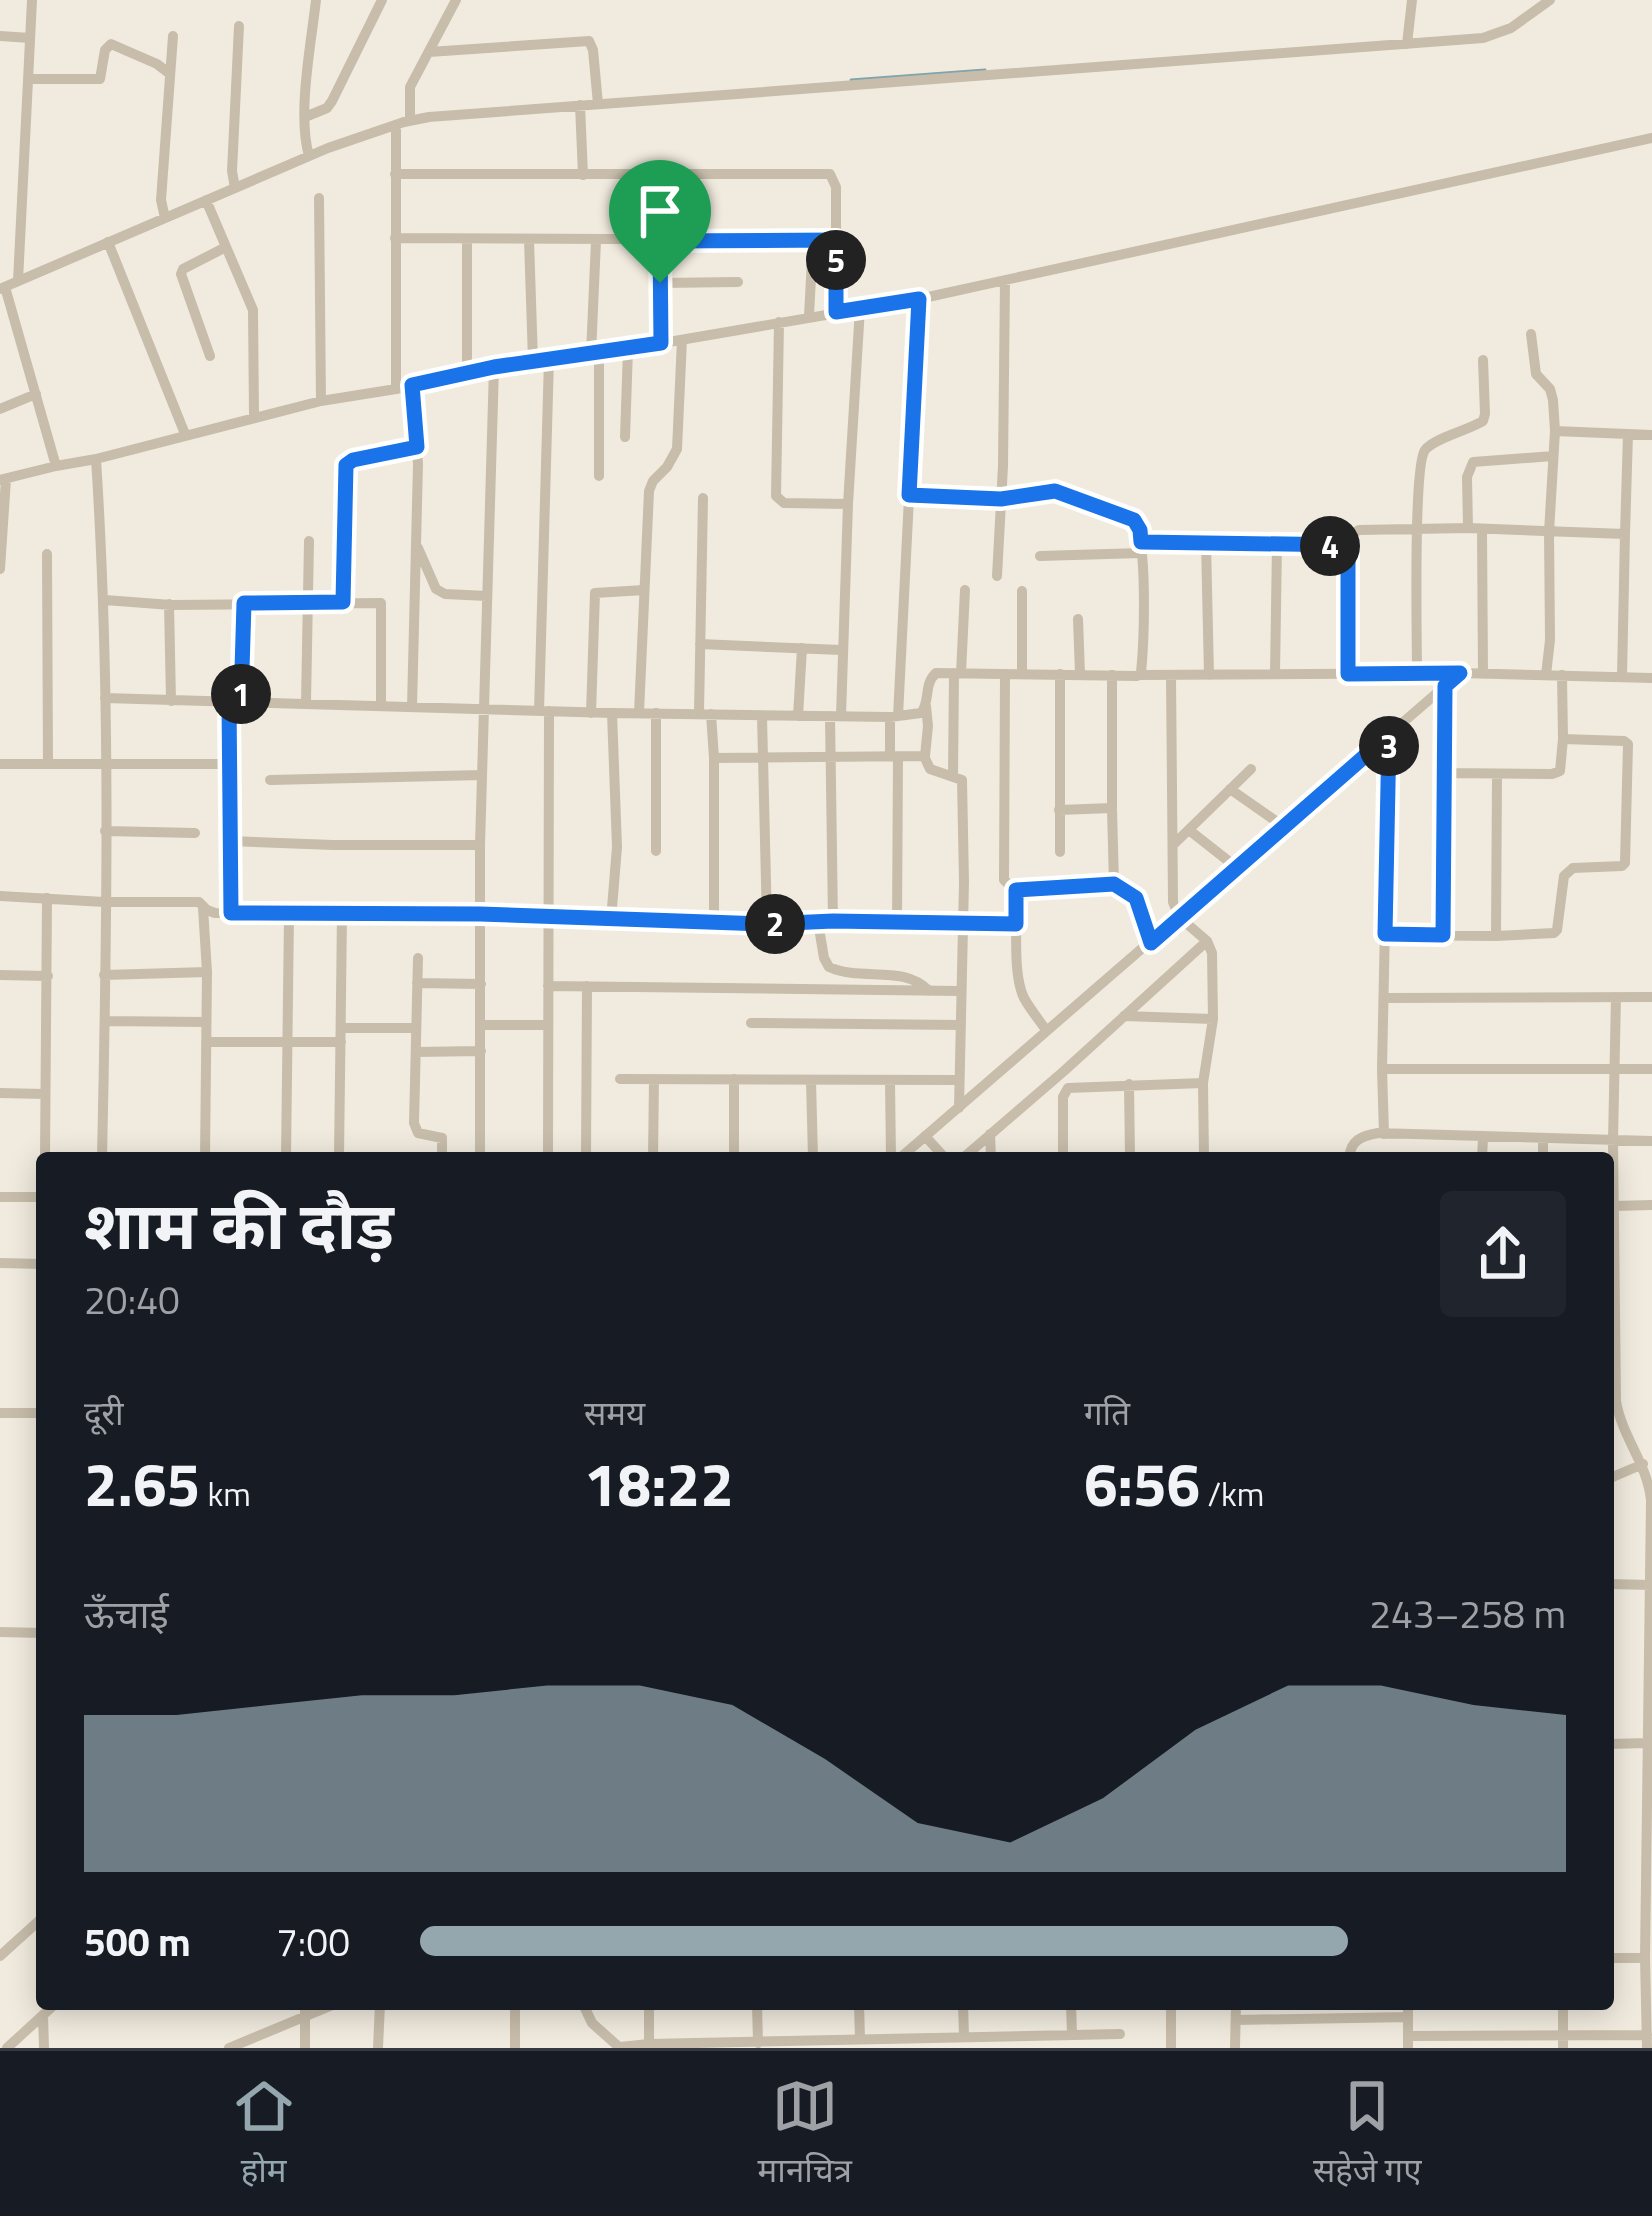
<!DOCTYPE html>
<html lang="hi">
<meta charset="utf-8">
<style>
body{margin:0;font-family:"Titillium Web","Noto Sans Devanagari",sans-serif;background:#20242c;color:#f1f3f6;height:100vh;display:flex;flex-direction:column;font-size:45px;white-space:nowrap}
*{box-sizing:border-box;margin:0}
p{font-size:39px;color:#9ea1a6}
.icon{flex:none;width:66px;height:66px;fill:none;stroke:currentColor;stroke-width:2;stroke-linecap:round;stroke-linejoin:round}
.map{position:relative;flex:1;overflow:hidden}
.side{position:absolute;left:36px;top:1152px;width:1578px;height:858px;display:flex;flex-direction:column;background:#171b24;border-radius:12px;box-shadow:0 6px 30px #0003}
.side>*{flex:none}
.pin{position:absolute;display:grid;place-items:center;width:102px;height:102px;color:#fff;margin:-123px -51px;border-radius:50% 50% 50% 0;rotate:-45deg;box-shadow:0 0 12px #0007}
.pin .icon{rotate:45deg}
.km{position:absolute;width:60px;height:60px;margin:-30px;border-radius:50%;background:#222;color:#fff;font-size:33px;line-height:60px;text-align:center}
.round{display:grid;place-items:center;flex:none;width:126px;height:126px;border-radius:12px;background:#20242c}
.head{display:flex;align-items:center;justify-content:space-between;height:204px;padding:0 48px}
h1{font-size:66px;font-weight:700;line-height:90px}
.metrics{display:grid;grid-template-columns:repeat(3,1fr);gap:18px;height:204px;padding:12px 48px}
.metrics div{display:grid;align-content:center}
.metrics b{font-size:60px;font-weight:700}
.metrics small{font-size:33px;font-weight:400}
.metrics p{font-size:33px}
.chart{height:336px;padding:24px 48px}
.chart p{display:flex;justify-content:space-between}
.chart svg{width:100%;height:216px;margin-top:12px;fill:#94a7ae;opacity:.7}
ul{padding:0 48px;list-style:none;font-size:39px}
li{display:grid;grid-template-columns:192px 144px 1fr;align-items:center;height:90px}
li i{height:30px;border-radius:15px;background:#94a7ae}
.tabs{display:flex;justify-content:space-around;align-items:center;height:168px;border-top:3px solid #363941;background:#171b24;font-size:33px;color:#9ea1a6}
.tabs a{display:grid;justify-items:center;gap:6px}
.tabs .current{color:#94a7ae}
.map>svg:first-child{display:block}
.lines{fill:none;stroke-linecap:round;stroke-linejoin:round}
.stream{stroke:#80a3ac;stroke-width:3}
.minor{stroke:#c8bdab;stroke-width:10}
.route-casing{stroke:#fff;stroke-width:24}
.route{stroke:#1a73e8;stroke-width:15}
</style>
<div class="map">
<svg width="1652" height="2048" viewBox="0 0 1652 2048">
<rect width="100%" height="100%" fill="#f1ebdf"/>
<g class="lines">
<path class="stream" d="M851,80L985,70"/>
<path class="minor" d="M0,36L30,38
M1407,44L1412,0
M429,52L589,41L593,50L598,104
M28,79H100L105,50L111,44L157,64L170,74
M580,105L583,175
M305,117L327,108L332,101L382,0
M410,121V87L456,0
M309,156C297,114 311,45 316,0
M395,174H830L836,187V312
M235,188L232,171L239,26
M319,198L321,401
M206,200L253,310L254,416
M165,218L161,200L173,36
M395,238L836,240
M529,240L533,360
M660,241L661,343
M108,242L185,434
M18,281L32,0
M660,283L738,282
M5,287L56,466
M0,289L328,148L404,122L429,117L1483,38L1511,28L1550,0
M809,316L813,240
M779,322L776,496L784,503L848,504
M1531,334L1536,374L1550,389L1553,400L1555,431L1549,532L1550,640L1546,675
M591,354L596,241
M210,356L181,274L183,269L226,247
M467,372V240
M412,385L418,464L412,707
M396,389V125
M0,409L36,394
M1555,431L1652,435
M625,437L628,349
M96,459C111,691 107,925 102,1158
M599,476V353
M0,480L56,466L96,459L321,401L396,389L494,367L628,349L919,299L1652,138
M1468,528L1467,477L1473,462L1553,456
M1482,529L1483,674
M1625,534L1628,434
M1141,541L1348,545
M1206,543L1209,675
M418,548L436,589L445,594L487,596
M47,554L48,764
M1040,556L1141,553
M0,569L6,479
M997,576L1003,466L1005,281
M1022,591V674
M105,600L171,605L381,603V706
M343,602L347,465L353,460L417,447
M169,604L171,701
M1078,619L1080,674
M700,644L841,650
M961,673L965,590
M1417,673C1417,642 1413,466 1425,450C1434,438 1469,430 1483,421L1485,414L1483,360
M1005,674L1004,880L1015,890C1019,919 1011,971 1024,998C1030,1009 1039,1020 1046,1030
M1060,674V852
M1275,674L1277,544
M1348,674V545L1353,533L1359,530L1468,528L1625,534L1622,677
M1139,675L1460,673L1652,678
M1171,675L1173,902L1179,917L1207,941L1212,953L1213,1019L1203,1083L1204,1158
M105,698L612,713L890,717L921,713C931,700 923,685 936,673L1137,676L1141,673C1144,643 1148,542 1134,520L1055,491L1001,499L909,495
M229,702L231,913
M241,703L244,603
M306,703L309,541
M539,711L549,359
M591,713L595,593L644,590
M639,713L649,491L653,481L667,467L677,449L682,340
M699,713L703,498
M711,714L714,758
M762,716L767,924
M798,716L802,648
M830,716L833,921
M841,716L848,504L860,308
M898,716L919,299
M890,756V717
M925,756L928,726L926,706
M0,764H231
M1444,773L1552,774L1560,771L1563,739L1562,675
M953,776L954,673
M270,780L482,775
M1230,789L1283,826
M1112,809L1114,884L1136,898L1151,943
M1059,810L1112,808V675
M1189,830L1236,867
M105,831L195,833
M230,841L333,845H480
M1174,844L1251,769
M656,851V713
M1015,890L1114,884
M0,896L104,902H199L207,910L215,913L480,915L767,924L833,921L1015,924
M203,908L207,972L205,1158
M611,920L617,847L612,713
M818,922L824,958L829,967C862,982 903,964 929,991
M714,923V758L924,756L930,769L962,780L964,882L959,1108
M897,924L898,757
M1385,935L1496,936L1554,933L1557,930L1564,876L1573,868L1622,866L1625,863L1628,744L1624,741L1563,739
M1443,935L1445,686
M1496,936L1497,774
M418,958L414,1123L418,1133L442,1138V1158
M0,975L48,976
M104,975L207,972
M417,983L481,984
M548,986L960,991
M1616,997L1613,1141L1616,1401C1622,1437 1647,1463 1651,1500L1645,1958L1647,2048
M1385,998L1652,997
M1124,1016L1213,1019
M105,1021L206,1022
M751,1023L960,1025
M481,1025H548
M341,1028H416
M206,1042H341
M416,1052L481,1051
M1382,1069H1652
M620,1079L959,1080
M811,1081L813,1158
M890,1081L891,1158
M1129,1084L1130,1158
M0,1093L45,1094
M990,1134L991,1158
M1384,1134L1382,1069L1389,735
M925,1136L945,1158
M1543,1140V1158
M45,1158L47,898
M286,1158L289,914
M339,1158L342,914
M480,1158V845L494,367
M548,1158L549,711
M586,1158L587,986
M653,1158L654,1079
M734,1158V1079
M900,1158L1460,673
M963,1158L1064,1071L1207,941
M1063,1158V1097L1068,1088L1203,1083
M1349,1158C1351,1140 1361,1136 1378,1133L1652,1141
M1482,1158L1483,1138
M0,1197H42
M1614,1206L1652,1205
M0,1263L42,1264
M0,1413H42
M1608,1479L1643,1464
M1608,1584L1652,1585
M0,1632L42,1633
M1608,1744L1648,1743
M0,1956L42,1918
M1608,1958H1645
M515,2004V2048
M583,2004L592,2023L620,2048
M757,2004L758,2043
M859,2004L860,2039
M963,2004L964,2036
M1071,2004L1072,2035
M1408,2004V2048
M43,2015L44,2048
M1236,2020L1408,2017
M1408,2036L1647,2035
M649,2044V2004
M620,2047L649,2044L1120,2034
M7,2048L55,2004
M229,2048L335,2004
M305,2048V2004
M378,2048L380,2004
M1171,2048V2004
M1235,2048L1236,2004
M1563,2048V2004"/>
</g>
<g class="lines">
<g class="route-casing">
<path id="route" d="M836,240V312L919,299L909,495L1001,499L1055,491L1134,520L1140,530L1141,542L1348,545V674L1460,673L1445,686L1443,935L1385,934L1389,735L1151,943L1136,898L1114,884L1016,890V924L833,921L767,924L480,914L231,913L229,702L241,703L244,603L343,602L346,465L353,460L417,447L412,385L494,367L661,343L660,241Z"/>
</g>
<use href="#route" class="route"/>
</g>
</svg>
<div class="pin" style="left:660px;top:283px;background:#1e9e55"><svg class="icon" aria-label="arrive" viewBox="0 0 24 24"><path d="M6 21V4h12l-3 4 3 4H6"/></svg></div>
<b class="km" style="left:241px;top:694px">1</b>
<b class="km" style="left:775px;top:924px">2</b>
<b class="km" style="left:1389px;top:746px">3</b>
<b class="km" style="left:1330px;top:546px">4</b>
<b class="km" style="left:836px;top:260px">5</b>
<section class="side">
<div class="head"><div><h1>शाम की दौड़</h1><p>20:40</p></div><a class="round"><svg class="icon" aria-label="share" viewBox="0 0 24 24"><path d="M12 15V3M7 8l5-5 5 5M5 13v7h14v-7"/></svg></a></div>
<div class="metrics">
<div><p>दूरी</p><b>2.65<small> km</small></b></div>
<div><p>समय</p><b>18:22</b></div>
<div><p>गति</p><b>6:56<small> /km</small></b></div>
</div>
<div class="chart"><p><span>ऊँचाई</span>243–258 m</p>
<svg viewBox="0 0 160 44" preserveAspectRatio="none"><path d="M0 44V12L10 12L20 10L30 8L40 8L50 6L60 6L70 10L80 21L90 34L100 38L110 29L120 15L130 6L140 6L150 10L160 12V44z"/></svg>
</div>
<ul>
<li><b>500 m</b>7:00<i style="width:81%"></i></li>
</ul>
</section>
</div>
<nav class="tabs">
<a class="current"><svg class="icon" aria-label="home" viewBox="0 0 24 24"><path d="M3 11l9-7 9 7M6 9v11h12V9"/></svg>होम</a>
<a><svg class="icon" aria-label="map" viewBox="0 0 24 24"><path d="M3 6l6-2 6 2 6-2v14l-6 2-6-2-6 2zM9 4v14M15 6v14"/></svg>मानचित्र</a>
<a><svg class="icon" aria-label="saved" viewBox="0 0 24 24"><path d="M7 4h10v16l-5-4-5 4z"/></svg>सहेजे गए</a>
</nav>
